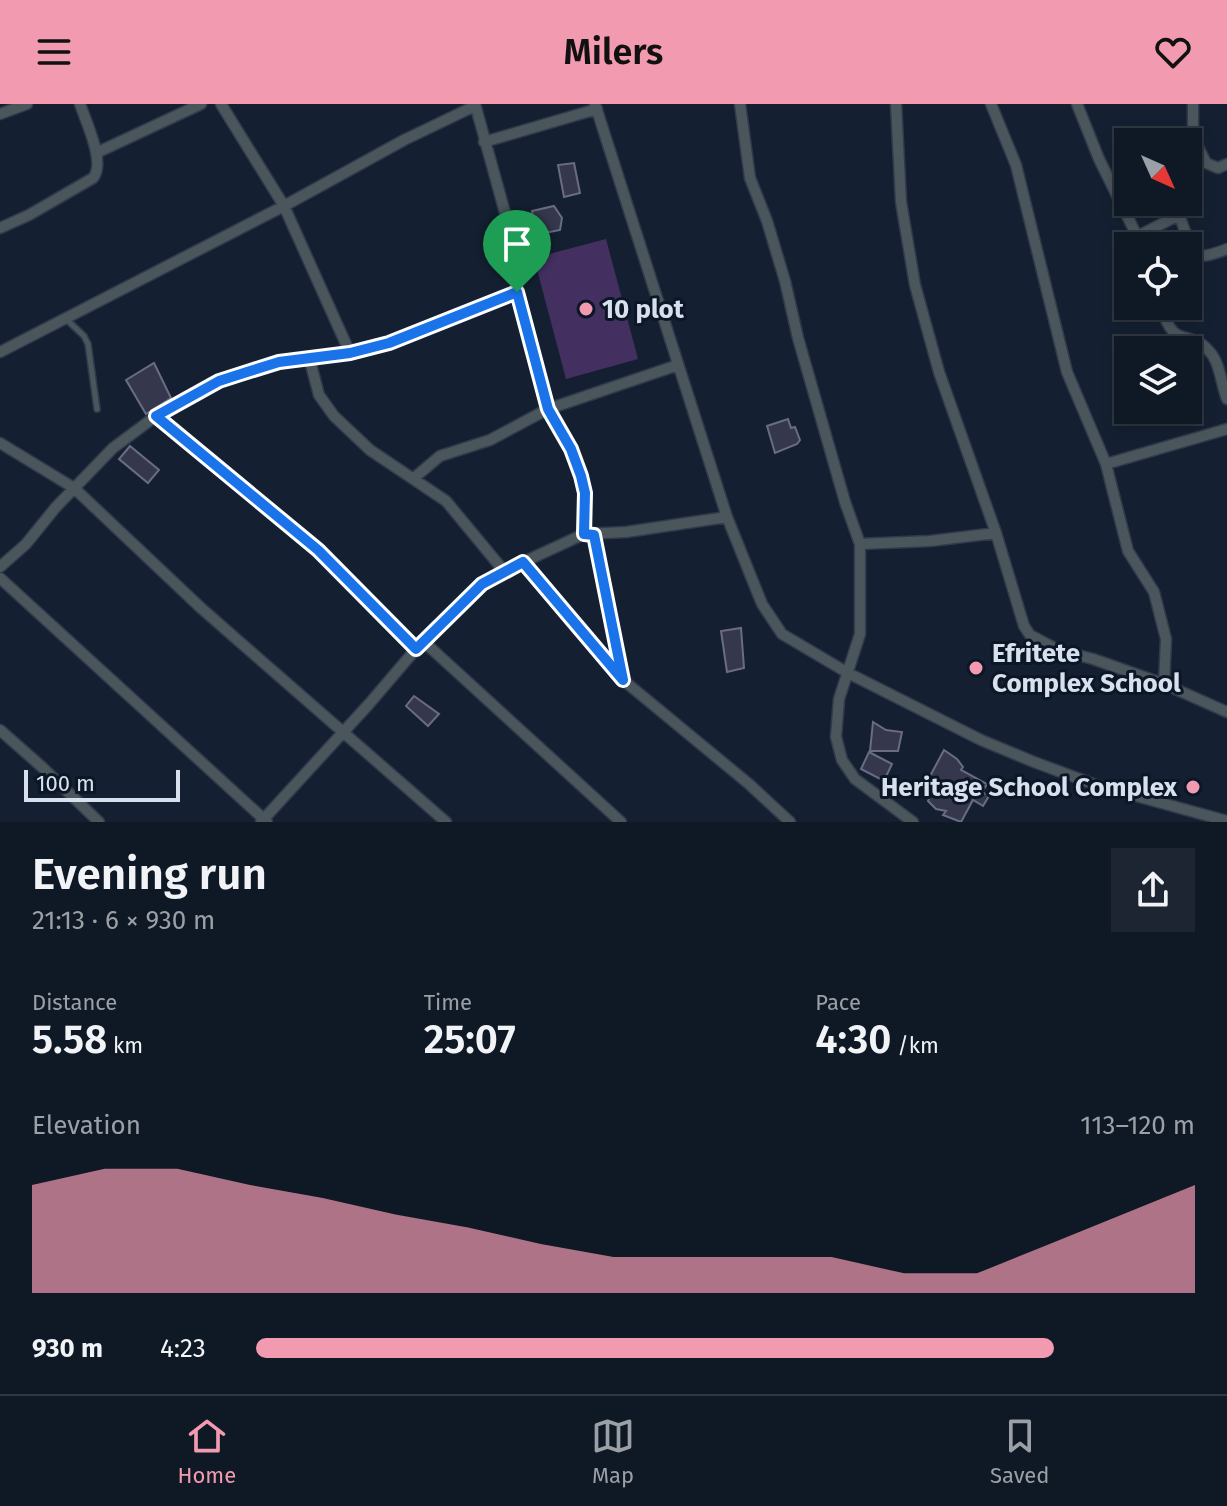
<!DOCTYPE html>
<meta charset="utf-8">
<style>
body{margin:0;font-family:"Fira Sans",sans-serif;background:#1d2532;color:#f1f3f6;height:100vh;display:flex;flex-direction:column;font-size:30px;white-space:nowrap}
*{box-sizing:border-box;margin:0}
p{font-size:26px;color:#9ba0a7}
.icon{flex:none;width:44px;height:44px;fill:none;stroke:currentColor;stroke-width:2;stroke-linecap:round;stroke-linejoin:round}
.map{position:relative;height:718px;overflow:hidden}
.side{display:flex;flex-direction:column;background:#0f1825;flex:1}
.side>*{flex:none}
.needle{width:52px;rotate:135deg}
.buttons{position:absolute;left:1114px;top:24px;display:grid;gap:16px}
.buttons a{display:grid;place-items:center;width:88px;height:88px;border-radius:0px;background:#0f1825;box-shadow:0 4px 12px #0003,0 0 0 2px #2f3742;font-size:40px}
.scale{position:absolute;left:24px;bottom:20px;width:156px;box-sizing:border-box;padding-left:8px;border:4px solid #d7e0ec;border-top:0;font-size:22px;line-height:28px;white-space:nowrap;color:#d7e0ec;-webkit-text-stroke:6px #0b1627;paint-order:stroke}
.pin{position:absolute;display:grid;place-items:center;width:68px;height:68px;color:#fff;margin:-82px -34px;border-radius:50% 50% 50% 0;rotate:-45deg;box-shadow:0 0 8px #0007}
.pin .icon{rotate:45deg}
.round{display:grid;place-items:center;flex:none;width:84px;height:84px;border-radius:0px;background:#1d2532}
.headline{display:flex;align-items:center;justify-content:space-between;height:136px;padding:0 32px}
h1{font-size:44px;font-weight:600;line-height:60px}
.metrics{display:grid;grid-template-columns:repeat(3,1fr);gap:12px;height:136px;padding:8px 32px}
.metrics div{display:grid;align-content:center}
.metrics b{font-size:40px;font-weight:600}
.metrics small{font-size:22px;font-weight:400}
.metrics p{font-size:22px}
.chart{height:224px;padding:16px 32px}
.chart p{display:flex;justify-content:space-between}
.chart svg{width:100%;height:144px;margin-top:8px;fill:#f29aaf;opacity:.7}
ul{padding:0 32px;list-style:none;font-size:26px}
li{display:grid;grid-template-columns:128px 96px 1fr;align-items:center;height:60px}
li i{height:20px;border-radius:10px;background:#f29aaf}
header{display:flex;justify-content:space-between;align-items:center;height:104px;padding:0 32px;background:#f29aaf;color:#111;font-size:36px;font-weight:600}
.tabs{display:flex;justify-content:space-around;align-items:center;height:112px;border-top:2px solid #2f3742;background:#0f1825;font-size:22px;color:#9ba0a7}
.tabs a{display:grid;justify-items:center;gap:4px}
.tabs .current{color:#f29aaf}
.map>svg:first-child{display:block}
.green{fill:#433061}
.building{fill:#35384d;stroke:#696c84;stroke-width:2}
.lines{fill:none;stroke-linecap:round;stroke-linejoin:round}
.service-casing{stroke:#2f3b4b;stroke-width:8}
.minor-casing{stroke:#2f3b4b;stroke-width:13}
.service{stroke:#4b555c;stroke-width:5}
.minor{stroke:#4b555c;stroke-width:10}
.route-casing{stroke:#fff;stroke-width:16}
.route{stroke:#1a73e8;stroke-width:10}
.poi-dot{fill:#f29aaf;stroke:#0b1627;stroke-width:3}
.labels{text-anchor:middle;stroke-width:6;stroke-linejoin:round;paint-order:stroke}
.poi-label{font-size:26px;font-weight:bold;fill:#d7e0ec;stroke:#0b1627;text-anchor:start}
</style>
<header><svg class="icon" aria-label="menu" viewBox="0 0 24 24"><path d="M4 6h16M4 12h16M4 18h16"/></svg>Milers<svg class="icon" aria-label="heart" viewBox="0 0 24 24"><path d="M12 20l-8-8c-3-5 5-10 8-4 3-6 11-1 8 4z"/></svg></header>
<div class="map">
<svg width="1227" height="718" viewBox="0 0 1227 718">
<rect width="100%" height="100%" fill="#142031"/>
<path class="green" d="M606,135L638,255L566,275L534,154Z"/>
<path class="building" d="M574,59L580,89L564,93L558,61Z
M554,102L562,114L560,126L535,131V125L531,126L529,113H533L532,107Z
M154,259L171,294L146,310L126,276Z
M788,315L791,324L795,323L800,336L797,340L775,349L767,322Z
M130,342L159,366L148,379L119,355Z
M741,524L744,564L727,568L721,527Z
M414,592L439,610L428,622L406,602Z
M873,618L886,626L902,628L898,647H870Z
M944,646L957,655L963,663L961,666L987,680L982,688L989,692L983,702L973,696L961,718L943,711L946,707L936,705L928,697L937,679L929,674Z
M869,648L892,660L884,677L861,665Z"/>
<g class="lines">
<g class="service-casing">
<path id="service" d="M66,215L84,232L88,240L97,305"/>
</g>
<g class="minor-casing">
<path id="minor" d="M221,0L284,102L350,249
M475,0L515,145L517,188L548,305L571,345L581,372L585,389L584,430
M595,0L727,413L762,500L782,530L848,569L981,636L1034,658L1096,681L1227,717
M740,0L750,74L767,117L785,177L798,234L845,398L860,440V530L839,595L836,633L842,656L855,675L913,718
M896,0L901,98L915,181L939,268L996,429L1024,522L1030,531L1058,546L1093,555L1164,580L1227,608
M991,0L1016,61L1067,268L1106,360L1128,447L1154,488L1166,535L1164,580
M1077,0L1099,55L1142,142
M1193,0V33L1206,59L1218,64L1227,60
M0,10L27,0
M484,38L597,5
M96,49L201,0
M0,124L29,111L93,74C106,59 86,18 80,0
M1138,132L1175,113L1181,116C1194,150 1188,160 1227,145
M1161,202C1174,248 1188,223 1209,247C1220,258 1221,280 1227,295
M0,248L284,102L404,36L475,2
M309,253L319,291L334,312L370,346L446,397L504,467
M156,312L318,446L416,545
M0,339L74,384L201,504L446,718
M1106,360L1227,325
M414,374L440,352L490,336L548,305L678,261
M594,431L622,574
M860,440L930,437L996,429
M523,458L623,576L749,680L790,718
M0,463L26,440L56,403L113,344L156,312L188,294L219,277L279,258L350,249L389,239L517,188
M0,474L267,718
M423,537L621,718
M0,626L42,663L99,718
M261,718L369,600L416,545L482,480L504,467L584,430L626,428L727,413"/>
</g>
<use href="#service" class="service"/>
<use href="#minor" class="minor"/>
</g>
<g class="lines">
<g class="route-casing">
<path id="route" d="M517,188L548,305L571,345L581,372L585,389L584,430L594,431L623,576L523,458L482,480L416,545L318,446L156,312L219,277L247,268L279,258L350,249L389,239Z"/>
</g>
<use href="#route" class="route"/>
</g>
<g class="poi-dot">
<circle cx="586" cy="205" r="8"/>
<circle cx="976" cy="564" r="8"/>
<circle cx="1193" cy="683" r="8"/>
</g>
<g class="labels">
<g class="poi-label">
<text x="602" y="214">10 plot</text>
<text x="992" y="558">Efritete<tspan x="992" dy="30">Complex School</tspan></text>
<text x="1177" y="692" text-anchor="end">Heritage School Complex</text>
</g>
</g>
</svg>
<div class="buttons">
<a><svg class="needle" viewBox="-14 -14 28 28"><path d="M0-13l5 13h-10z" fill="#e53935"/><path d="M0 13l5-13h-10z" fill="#9ba0a7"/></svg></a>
<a><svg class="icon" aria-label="locate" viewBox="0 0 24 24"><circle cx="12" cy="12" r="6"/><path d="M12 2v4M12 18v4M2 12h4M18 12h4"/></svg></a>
<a><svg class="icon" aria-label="layers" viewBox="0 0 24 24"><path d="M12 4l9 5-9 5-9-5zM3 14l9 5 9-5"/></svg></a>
</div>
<div class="scale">100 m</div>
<div class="pin" style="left:517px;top:188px;background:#1e9e55"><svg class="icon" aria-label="arrive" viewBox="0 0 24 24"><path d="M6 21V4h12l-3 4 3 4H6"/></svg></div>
</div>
<section class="side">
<div class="headline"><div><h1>Evening run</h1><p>21:13 · 6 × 930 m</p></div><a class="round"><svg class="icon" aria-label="share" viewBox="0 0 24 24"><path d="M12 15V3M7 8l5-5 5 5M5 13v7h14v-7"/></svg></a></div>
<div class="metrics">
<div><p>Distance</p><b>5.58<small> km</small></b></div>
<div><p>Time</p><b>25:07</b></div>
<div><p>Pace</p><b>4:30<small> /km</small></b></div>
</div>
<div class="chart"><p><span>Elevation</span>113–120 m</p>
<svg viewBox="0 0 160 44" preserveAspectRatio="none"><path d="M0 44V11L10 6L20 6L30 11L40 15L50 20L60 24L70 29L80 33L90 33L100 33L110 33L120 38L130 38L140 29L150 20L160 11V44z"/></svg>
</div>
<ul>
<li><b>930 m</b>4:23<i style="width:85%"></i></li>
</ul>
</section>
<nav class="tabs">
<a class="current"><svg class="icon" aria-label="home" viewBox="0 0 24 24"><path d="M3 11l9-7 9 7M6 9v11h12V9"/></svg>Home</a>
<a><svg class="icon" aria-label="map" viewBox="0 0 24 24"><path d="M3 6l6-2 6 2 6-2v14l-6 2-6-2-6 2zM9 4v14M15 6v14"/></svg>Map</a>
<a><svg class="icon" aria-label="saved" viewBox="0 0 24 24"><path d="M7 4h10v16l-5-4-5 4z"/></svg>Saved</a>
</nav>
